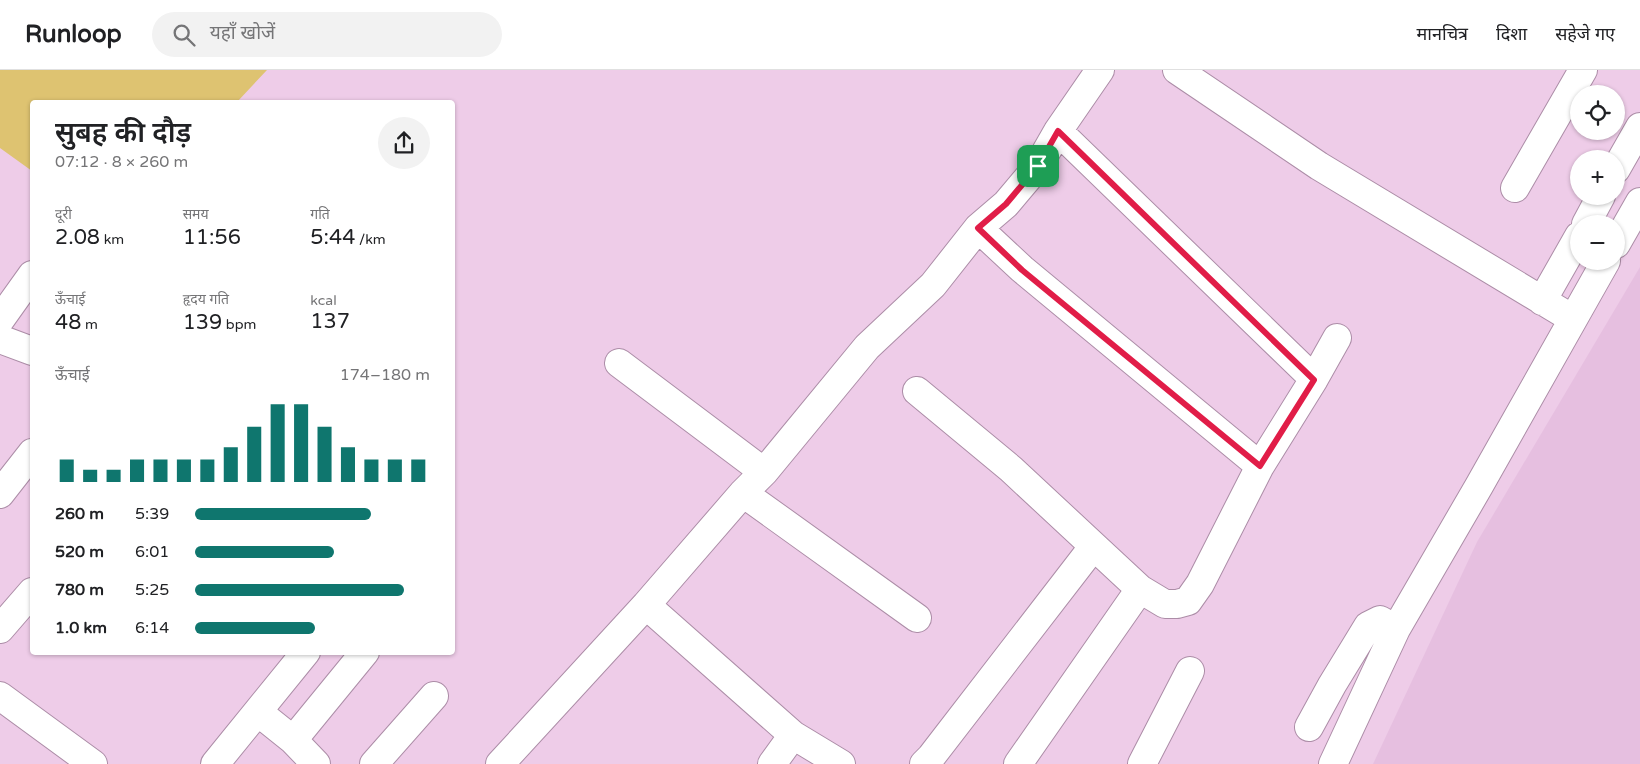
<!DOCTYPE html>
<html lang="hi">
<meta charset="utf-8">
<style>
body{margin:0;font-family:"Varela Round","Noto Sans Devanagari",sans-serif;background:#f2f2f2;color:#202124;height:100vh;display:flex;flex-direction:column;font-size:19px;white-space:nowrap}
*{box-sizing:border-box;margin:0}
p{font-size:16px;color:#757577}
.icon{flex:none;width:28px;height:28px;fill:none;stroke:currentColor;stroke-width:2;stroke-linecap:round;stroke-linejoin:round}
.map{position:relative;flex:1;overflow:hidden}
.sheet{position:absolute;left:30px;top:30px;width:425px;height:555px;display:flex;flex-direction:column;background:#fff;border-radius:5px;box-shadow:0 1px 4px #0004}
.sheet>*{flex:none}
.controls{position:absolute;left:1570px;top:15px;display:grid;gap:10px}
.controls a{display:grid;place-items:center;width:55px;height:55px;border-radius:50%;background:#fff;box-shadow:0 1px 4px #0004;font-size:25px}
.pin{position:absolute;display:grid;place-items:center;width:42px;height:42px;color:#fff;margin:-21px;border-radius:10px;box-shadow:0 2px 8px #0006}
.round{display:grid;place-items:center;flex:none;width:52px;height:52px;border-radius:26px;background:#f2f2f2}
.overview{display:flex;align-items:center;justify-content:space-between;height:85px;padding:0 25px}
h1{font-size:28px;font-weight:600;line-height:38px}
.metrics{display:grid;grid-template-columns:repeat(3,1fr);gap:8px;height:85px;padding:5px 25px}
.metrics div{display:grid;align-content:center}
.metrics b{font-size:21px;font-weight:600}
.metrics small{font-size:14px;font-weight:400}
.metrics p{font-size:14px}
.chart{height:140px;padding:10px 25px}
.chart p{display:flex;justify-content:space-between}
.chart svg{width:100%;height:90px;margin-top:5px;stroke:#0f766e;stroke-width:6}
ul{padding:0 25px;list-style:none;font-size:16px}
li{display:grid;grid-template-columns:80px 60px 1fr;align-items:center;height:38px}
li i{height:12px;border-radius:6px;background:#0f766e}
header{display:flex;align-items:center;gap:30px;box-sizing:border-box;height:70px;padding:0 25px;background:#fff;border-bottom:1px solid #e0e0e0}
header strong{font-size:24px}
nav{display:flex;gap:28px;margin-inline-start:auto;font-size:18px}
.search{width:350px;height:45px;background:#f2f2f2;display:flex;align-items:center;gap:12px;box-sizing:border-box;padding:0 18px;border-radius:28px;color:#757577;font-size:19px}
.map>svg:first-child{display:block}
.built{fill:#e6bfe0}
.pitch{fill:#dec371}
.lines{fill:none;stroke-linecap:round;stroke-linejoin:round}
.minor-casing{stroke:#ac8da7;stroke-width:30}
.minor{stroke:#fff;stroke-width:28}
.route-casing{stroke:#fff;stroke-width:10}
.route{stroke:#e11d48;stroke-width:6}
</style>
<header>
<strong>Runloop</strong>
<div class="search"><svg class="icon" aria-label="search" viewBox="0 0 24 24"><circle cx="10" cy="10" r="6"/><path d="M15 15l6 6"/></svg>यहाँ खोजें</div>
<nav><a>मानचित्र</a><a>दिशा</a><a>सहेजे गए</a></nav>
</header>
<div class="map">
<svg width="1640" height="694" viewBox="0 0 1640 694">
<rect width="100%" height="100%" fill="#eecce8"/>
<path class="built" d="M1640,197V694H1373L1477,472Z"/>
<path class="pitch" d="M0,0H267L237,32H32V101L0,78Z"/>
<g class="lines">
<g class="minor-casing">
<path id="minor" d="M1177,0L1319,96L1573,249
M1058,61L1314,309
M1616,99L1640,57
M1515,118L1583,0
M1586,154L1601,126
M978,158L1022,199L1260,396
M1616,174L1640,132
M1542,231L1579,166
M0,250L32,205
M0,269L32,281
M619,293L764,402
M917,321L1011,399L1140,519L1165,534H1177L1188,531L1200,514L1260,396L1314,309L1337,268
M743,423L917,548
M0,424L32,383
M646,535L793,665L841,694
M0,559L32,522
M0,626L93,694
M258,642L293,670L316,694
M1309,657L1332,615L1368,556L1380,550L1396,559
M293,670L365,582
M215,694L306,582
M374,694L434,626
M500,694L646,535L743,423L764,402L867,277L933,215L978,158L1006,134L1038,96L1058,61L1100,0
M772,694L793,665
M924,694L931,687L1093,477
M1018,694L1140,519
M1142,694L1190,601
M1333,694L1396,559L1479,416L1606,191"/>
</g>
<use href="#minor" class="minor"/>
</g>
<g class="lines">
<g class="route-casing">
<path id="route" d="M1058,61L1314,310L1260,396L1022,200L978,158L1006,134L1038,96Z"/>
</g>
<use href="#route" class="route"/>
</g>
</svg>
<div class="controls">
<a><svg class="icon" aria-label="locate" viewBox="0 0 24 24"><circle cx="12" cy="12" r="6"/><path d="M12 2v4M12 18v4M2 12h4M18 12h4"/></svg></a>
<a>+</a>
<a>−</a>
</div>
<div class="pin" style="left:1038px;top:96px;background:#1e9e55"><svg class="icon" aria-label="arrive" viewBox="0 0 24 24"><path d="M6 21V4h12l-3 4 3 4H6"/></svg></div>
<section class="sheet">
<div class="overview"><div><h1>सुबह की दौड़</h1><p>07:12 · 8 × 260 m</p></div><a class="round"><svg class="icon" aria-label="share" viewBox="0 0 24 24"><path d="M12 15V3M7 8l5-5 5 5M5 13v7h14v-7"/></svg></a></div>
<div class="metrics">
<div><p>दूरी</p><b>2.08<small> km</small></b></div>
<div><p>समय</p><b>11:56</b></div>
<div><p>गति</p><b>5:44<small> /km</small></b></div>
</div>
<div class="metrics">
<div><p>ऊँचाई</p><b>48<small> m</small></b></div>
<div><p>हृदय गति</p><b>139<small> bpm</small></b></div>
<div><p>kcal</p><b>137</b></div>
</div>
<div class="chart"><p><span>ऊँचाई</span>174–180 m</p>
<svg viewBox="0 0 160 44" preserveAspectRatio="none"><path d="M5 44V33M15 44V38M25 44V38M35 44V33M45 44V33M55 44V33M65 44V33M75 44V27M85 44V17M95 44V6M105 44V6M115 44V17M125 44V27M135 44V33M145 44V33M155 44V33"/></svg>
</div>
<ul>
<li><b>260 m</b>5:39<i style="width:75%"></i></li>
<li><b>520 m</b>6:01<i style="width:59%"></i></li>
<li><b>780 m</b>5:25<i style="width:89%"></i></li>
<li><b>1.0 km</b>6:14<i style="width:51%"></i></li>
</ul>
</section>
</div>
